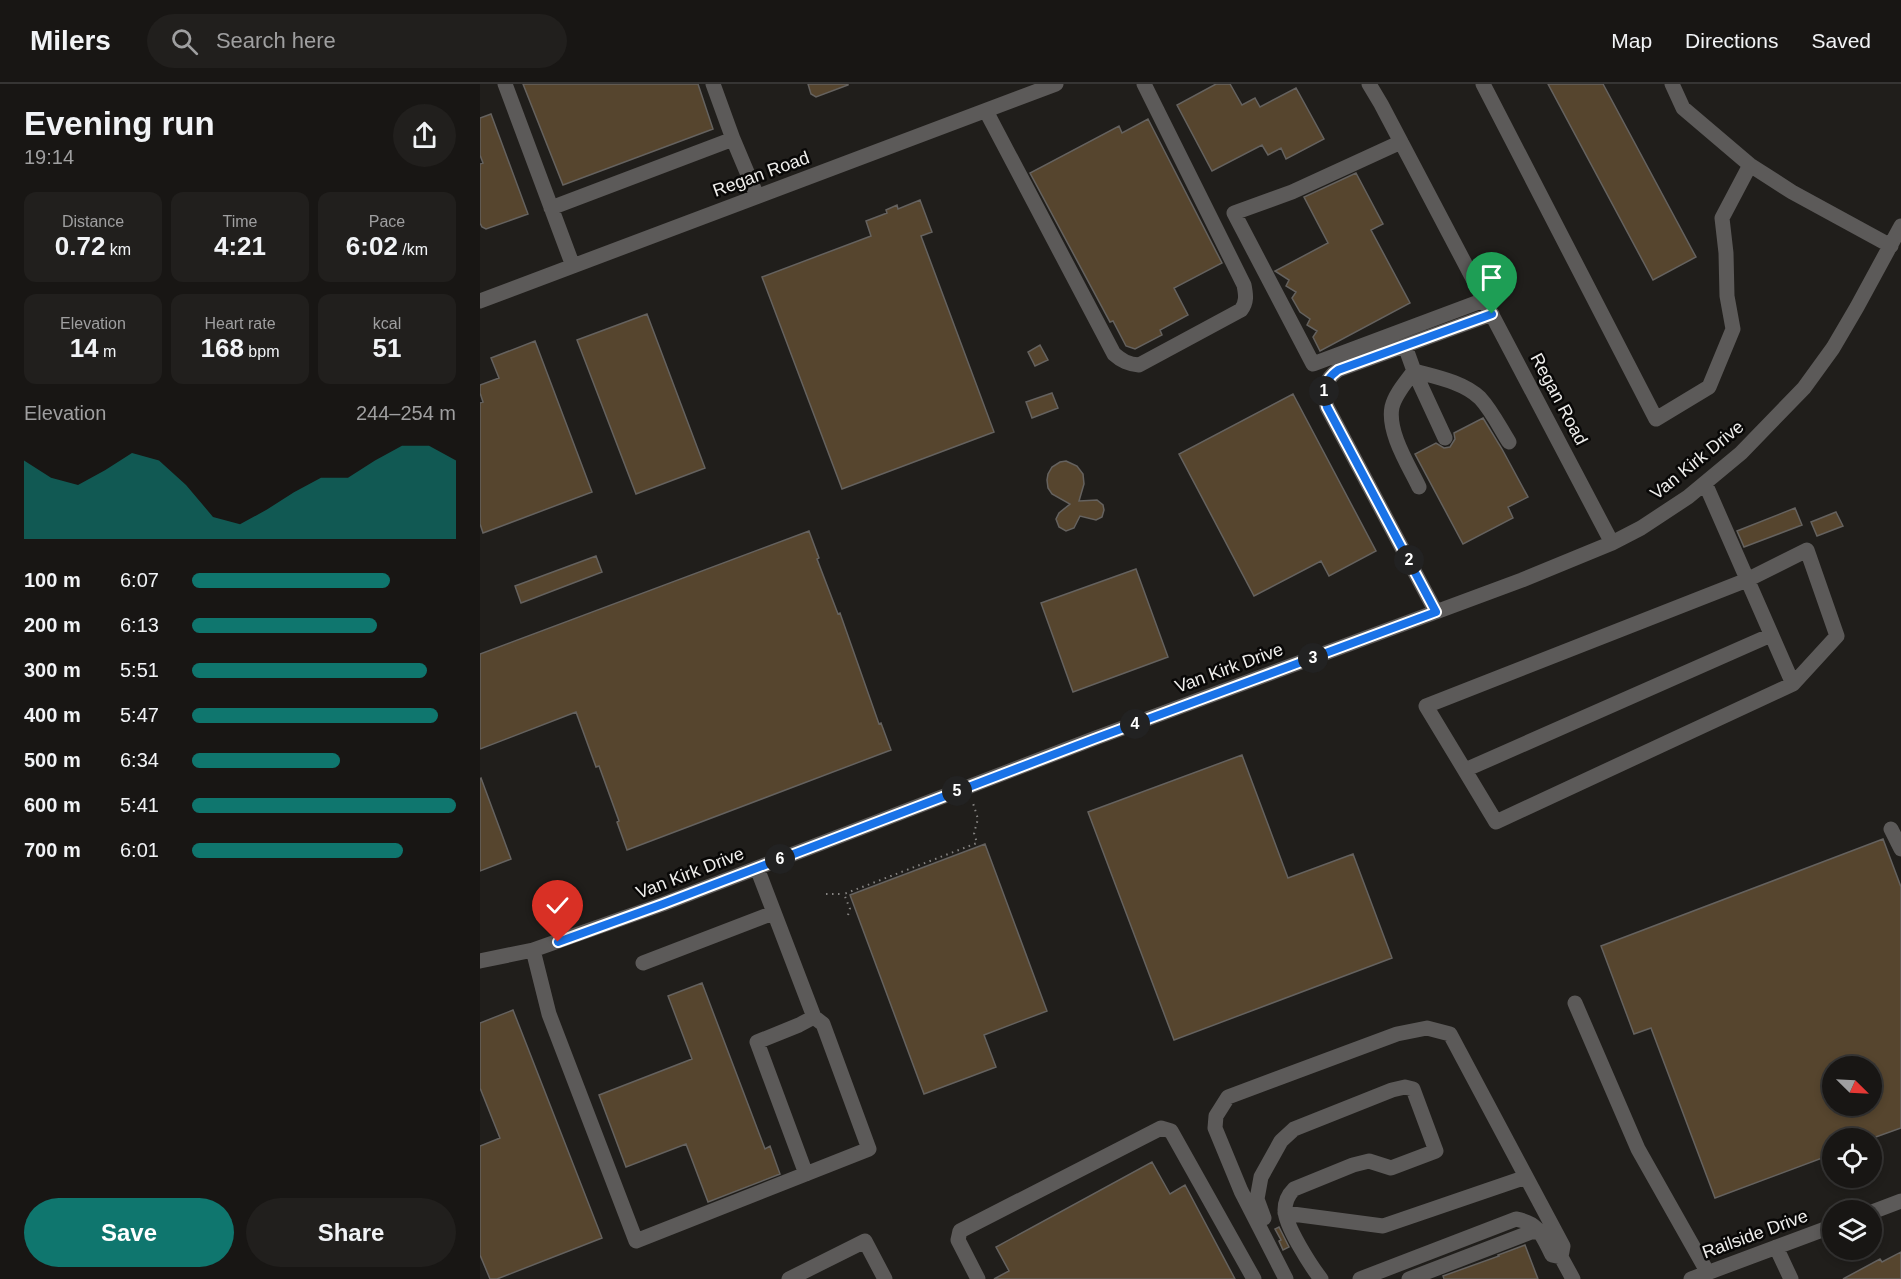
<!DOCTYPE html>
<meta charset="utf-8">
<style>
body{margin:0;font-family:Arial,sans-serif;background:#211f1d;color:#f1f3f6;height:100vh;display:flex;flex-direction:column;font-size:22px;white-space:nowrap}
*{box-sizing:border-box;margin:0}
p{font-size:20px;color:#9f9fa0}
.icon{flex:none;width:33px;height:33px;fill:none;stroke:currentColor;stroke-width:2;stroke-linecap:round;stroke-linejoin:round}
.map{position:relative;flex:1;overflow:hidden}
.side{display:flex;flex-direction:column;background:#181614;width:480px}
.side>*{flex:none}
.needle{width:39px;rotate:114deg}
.fabs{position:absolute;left:1342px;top:972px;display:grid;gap:12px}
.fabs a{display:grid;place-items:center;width:60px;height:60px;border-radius:50%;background:#181614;box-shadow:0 3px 9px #0003,0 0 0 2px #363534;font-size:30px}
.pin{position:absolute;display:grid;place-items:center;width:51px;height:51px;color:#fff;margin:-62px -26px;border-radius:50% 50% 50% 0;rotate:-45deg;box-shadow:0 0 6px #0007}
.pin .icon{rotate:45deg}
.km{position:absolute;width:30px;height:30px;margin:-15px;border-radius:50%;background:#222;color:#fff;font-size:16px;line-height:30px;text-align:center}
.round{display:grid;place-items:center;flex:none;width:63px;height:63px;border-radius:32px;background:#211f1d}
.headline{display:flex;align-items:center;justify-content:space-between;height:102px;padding:0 24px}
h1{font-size:33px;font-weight:600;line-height:45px}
.figures{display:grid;grid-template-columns:repeat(3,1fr);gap:9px;height:102px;padding:6px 24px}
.figures div{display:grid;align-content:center;border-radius:12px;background:#211f1d;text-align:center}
.figures b{font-size:26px;font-weight:600}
.figures small{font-size:16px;font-weight:400}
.figures p{font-size:16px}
.chart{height:168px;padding:12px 24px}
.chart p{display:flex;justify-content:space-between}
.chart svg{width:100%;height:108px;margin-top:6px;fill:#0f766e;opacity:.7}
.cta{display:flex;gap:12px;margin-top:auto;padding:12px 24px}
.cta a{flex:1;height:69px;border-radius:36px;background:#0f766e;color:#fff;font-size:24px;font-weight:600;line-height:69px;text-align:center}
.cta a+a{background:#211f1d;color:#f1f3f6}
ul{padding:0 24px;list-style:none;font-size:20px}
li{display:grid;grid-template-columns:96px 72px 1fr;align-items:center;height:45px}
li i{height:15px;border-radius:8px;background:#0f766e}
header{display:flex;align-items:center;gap:36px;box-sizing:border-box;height:84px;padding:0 30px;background:#181614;border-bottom:2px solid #363534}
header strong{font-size:28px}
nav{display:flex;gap:33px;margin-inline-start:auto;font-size:21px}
.search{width:420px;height:54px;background:#211f1d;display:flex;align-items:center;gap:15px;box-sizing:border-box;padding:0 21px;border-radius:33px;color:#9f9fa0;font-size:22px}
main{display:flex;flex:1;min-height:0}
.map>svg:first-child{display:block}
.building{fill:#56452e;stroke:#65625f;stroke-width:1.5;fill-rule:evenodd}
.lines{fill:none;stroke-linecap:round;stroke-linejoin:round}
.path{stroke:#868482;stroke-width:2;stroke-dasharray:1.5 4.5;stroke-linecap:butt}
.minor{stroke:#5c5a59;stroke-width:15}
.route-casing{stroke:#fff;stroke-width:12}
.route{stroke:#1a73e8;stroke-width:8}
.labels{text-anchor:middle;stroke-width:5;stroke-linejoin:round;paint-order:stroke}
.street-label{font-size:18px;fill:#efeeec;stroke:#090807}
</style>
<header>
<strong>Milers</strong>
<div class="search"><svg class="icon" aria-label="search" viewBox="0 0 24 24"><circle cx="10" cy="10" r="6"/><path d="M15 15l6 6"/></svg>Search here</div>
<nav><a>Map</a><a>Directions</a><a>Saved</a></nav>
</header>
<main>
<section class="side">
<div class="headline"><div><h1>Evening run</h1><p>19:14</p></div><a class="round"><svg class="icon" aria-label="share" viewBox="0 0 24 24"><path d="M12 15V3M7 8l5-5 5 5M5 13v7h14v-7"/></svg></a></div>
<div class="figures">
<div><p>Distance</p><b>0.72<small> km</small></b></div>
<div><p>Time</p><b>4:21</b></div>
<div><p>Pace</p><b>6:02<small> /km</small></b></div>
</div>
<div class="figures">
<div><p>Elevation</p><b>14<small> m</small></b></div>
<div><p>Heart rate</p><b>168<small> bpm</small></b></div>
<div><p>kcal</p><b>51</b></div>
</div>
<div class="chart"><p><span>Elevation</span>244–254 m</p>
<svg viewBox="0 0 160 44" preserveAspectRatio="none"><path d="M0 44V12L10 19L20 22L30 16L40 9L50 12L60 22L70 35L80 38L90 32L100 25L110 19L120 19L130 12L140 6L150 6L160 12V44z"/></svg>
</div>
<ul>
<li><b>100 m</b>6:07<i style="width:75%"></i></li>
<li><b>200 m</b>6:13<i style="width:70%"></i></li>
<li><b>300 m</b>5:51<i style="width:89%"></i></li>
<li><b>400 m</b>5:47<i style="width:93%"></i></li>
<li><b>500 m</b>6:34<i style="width:56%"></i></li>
<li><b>600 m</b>5:41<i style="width:100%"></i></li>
<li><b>700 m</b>6:01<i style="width:80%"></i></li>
</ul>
<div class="cta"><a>Save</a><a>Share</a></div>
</section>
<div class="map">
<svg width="1421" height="1195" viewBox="0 0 1421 1195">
<rect width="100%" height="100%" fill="#201e1b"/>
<path class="building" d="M43,0H218L233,45L83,101Z
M328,0H368V1L336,13L331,10Z
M736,0H750L762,21L775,14L780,23L816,4L844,55L806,75L801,64L788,71L782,61L732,87L697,21Z
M1068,0H1123L1216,173L1173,196Z
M11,30L48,130L6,145L2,143L0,139V80L3,79L0,71V34Z
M668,35L742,179L694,204L708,231L680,246L682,251L655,265L646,262L633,237L630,238L550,89L639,42L642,49Z
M876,89L903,140L891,146L930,219L840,267L833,253L837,247L827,241L830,235L820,228L812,214L816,208L806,202L809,196L795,187L848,159L824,113Z
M440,116L452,148L441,152L514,348L362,405L282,193L391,152L386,137L407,129L406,126L417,121L418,125Z
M167,230L225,384L156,410L97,256Z
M55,257L112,408L3,449L0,440V319L3,318L0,309V301L19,294L11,274Z
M560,261L568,276L555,282L548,268Z
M572,309L578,324L552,334L546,318Z
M813,310L896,467L849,492L841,477L774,512L699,370Z
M1003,334L1022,365L1048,413L1028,423L1033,434L983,460L935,370L956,359L964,364L970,363L975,355L974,349Z
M586,377L597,382L603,390L604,400L599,417L617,416L623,421L624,426L622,433L616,436L600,432L594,444L586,447L579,443L576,435L579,429L590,420L572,410L568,404L567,396L568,390L572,383L580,378Z
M1315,424L1322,441L1264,463L1257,447Z
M1356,428L1363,442L1337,452L1331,438Z
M329,447L339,474L337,475L358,530L360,529L399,640L401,639L411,666L147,766L137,738L139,737L119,682L116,683L96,628L0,665V570Z
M116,472L122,488L41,519L35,502Z
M656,485L688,573L593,608L561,519Z
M762,671L808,794L873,770L912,874L694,956L608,728Z
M1,694L31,775L0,787V695Z
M1403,755L1421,803V1044L1393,1054H1353V1070L1235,1114L1171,944L1154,950L1121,862ZM1353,982H1392V1022H1353Z
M505,760L567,927L504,951L516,983L444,1010L370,811Z
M222,899L285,1065L290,1062L300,1090L228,1118L206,1060L146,1083L119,1011L212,975L188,912Z
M33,926L122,1154L17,1195H10L0,1171V1062L20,1054L0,1004V939Z
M672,1078L690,1110L705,1101L755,1195H514L529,1187L516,1163Z
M799,1143L809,1163L803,1166L799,1157L801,1156L795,1145Z
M1045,1161L1058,1195H964L963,1192L1019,1172L1018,1171Z
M1421,1168V1195H1363L1400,1175L1402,1178Z"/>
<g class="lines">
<path class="path" d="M346,810H364
M368,831L370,825L364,810L497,759L494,749L498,735L492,716"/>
<path class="minor" d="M25,0L93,182
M233,0L253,55
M889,0L901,20L1132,459
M1003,0L1176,335L1229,303L1253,245L1247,212L1246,169L1242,134L1270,81
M1192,0L1203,24L1270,81L1312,108L1411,162
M506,27L634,270C642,277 648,280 659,281L761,226C767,218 766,211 764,201L664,0
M921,58L812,108L754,129L833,280L1004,216
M71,124L253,55L277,112
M0,217L576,0
M925,262L934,287L965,354
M1225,399L1313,600
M939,403C929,382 907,348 912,323C915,310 926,298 934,287C956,293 983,298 1000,314C1012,327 1020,344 1029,358
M1327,466L1357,552L1313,600L1016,738L946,622L1267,496Z
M956,528L847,323C842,308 845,295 858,286L1012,230
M985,686L1291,551
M1411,745L1421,765
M53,866L69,930L156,1157L389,1065L343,940L334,933L277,784
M0,877L53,866L183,820L613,655L1042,496L1132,459L1161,444L1208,413L1261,369L1324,304L1353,264L1377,223L1421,142
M163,879L293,829
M1095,919L1158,1065L1228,1189
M326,1090L277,958L319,941L334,933
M1392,1128L1421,1117
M805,1129L903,1142L1046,1093
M784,1134L777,1115L781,1093L801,1057L814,1045L912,1006L925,1003L933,1005L956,1067L911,1084L889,1077L873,1081L814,1105C808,1111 805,1118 805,1126C805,1142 831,1182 841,1195
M1296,1163L1311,1195
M309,1195L385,1157L405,1195
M498,1195L478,1156L480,1147L681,1044L691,1047L774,1195
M806,1195L761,1107L735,1044L736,1032L748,1013L917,950L947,944L970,950L1083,1162L1081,1173L1093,1195
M880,1195L1036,1135C1059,1139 1062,1151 1072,1171L1081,1173
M929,1195L1051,1148H1060
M1211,1195L1353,1142"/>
</g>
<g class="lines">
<g class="route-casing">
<path id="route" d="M78,858L183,820L614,655L956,528L847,323C842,308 845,295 858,286L1012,230"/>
</g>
<use href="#route" class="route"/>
</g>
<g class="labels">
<g class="street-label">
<text transform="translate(281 90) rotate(-20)" y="6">Regan Road</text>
<text transform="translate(1079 315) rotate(62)" y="6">Regan Road</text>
<text transform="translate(1217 376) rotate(-39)" y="6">Van Kirk Drive</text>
<text transform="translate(749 584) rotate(-20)" y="6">Van Kirk Drive</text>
<text transform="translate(210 789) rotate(-21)" y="6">Van Kirk Drive</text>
<text transform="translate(1275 1150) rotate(-20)" y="6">Railside Drive</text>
</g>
</g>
</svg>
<div class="fabs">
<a><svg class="needle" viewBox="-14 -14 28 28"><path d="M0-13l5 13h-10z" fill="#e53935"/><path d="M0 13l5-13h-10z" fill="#9f9fa0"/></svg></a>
<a><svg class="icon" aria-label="locate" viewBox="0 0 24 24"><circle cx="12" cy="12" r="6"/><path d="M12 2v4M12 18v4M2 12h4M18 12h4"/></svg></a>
<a><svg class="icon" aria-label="layers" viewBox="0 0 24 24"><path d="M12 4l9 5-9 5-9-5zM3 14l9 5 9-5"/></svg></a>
</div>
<div class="pin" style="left:1012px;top:230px;background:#1e9e55"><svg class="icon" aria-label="arrive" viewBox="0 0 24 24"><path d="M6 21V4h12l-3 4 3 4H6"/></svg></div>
<div class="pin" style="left:78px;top:858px;background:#d93025"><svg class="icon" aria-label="check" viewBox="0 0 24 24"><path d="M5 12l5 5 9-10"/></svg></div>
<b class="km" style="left:844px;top:307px">1</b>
<b class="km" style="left:929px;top:476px">2</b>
<b class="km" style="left:833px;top:574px">3</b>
<b class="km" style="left:655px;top:640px">4</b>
<b class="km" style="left:477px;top:707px">5</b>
<b class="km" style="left:300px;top:775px">6</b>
</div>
</main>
